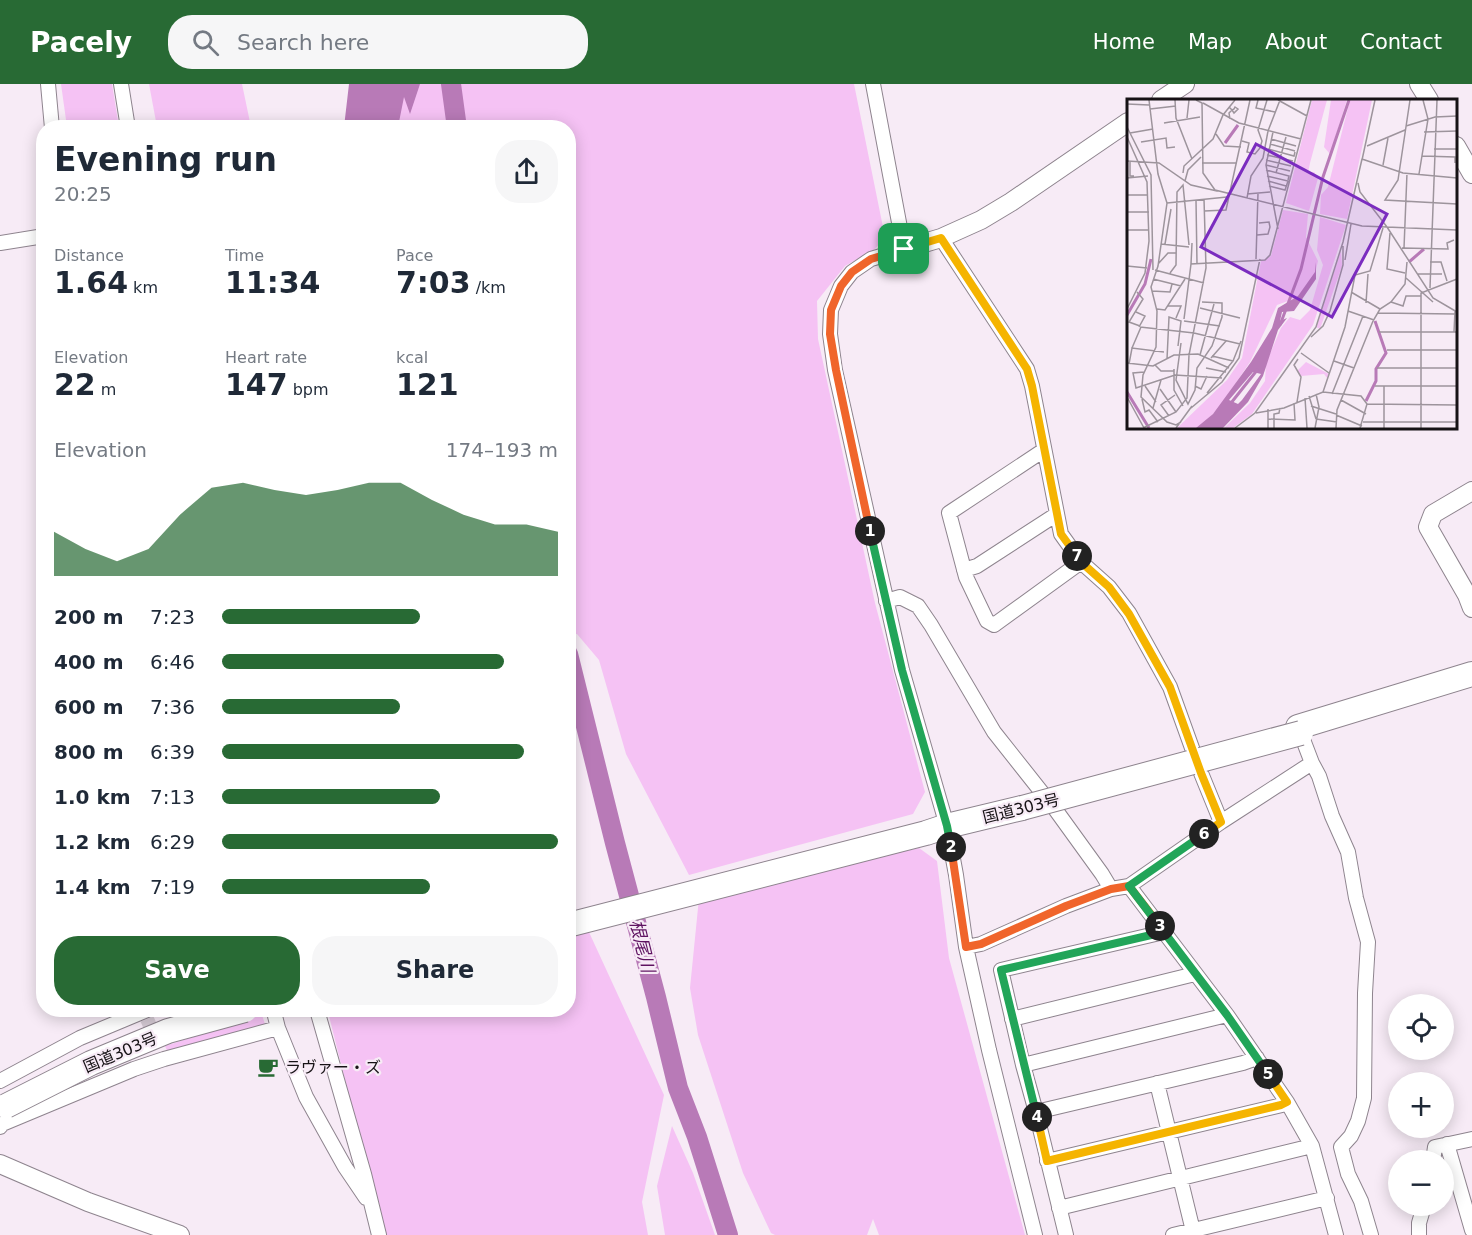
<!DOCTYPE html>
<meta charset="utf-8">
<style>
body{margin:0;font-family:"DejaVu Sans","Noto Sans JP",sans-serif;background:#f6f6f7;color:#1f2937;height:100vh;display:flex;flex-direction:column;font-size:22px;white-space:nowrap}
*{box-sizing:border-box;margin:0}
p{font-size:20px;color:#747a83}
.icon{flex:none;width:33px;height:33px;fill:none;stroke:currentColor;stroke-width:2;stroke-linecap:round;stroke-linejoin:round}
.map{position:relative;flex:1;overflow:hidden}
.panel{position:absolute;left:36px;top:36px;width:540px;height:897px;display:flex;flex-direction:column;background:#fff;border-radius:24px;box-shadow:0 3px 15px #0003}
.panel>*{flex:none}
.fabs{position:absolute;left:1388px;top:910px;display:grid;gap:12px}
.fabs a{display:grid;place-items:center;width:66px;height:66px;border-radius:50%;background:#fff;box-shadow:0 3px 15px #0003;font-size:30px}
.pin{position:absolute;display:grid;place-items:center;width:51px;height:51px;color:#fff;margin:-26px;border-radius:12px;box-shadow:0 3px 9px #0006}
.km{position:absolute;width:30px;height:30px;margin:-15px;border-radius:50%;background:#222;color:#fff;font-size:16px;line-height:30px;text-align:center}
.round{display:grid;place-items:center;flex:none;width:63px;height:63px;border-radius:24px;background:#f6f6f7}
.headline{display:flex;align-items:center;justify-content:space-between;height:102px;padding:0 18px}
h1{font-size:33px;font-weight:700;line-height:45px}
.figures{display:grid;grid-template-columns:repeat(3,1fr);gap:9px;height:102px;padding:6px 18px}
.figures div{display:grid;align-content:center}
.figures b{font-size:30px;font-weight:700}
.figures small{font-size:16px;font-weight:400}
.figures p{font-size:16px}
.chart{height:168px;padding:12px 18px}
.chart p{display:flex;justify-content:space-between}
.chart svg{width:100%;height:108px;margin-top:6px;fill:#286a34;opacity:.7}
.primary-button{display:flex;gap:12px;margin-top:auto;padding:12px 18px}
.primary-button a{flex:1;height:69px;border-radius:24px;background:#286a34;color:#fff;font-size:24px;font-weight:700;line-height:69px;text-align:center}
.primary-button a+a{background:#f6f6f7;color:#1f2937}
ul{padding:0 18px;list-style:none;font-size:20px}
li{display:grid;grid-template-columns:96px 72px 1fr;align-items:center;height:45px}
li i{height:15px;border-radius:8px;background:#286a34}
header{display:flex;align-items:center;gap:36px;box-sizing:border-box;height:84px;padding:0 30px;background:#286a34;color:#fff}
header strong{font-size:28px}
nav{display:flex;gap:33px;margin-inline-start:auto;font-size:21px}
.search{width:420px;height:54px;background:#f6f6f7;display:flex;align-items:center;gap:15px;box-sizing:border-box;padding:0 21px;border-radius:24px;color:#747a83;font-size:22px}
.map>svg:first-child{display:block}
.green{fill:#f5c2f4}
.water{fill:#b87ab7}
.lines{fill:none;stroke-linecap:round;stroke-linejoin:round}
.river{stroke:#b87ab7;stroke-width:20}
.street-tunnel{stroke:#d5cad4;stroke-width:14;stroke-dasharray:14 7;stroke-linecap:butt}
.street-casing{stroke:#8e848e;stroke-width:16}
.secondary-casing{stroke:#8e848e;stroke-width:20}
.highway-casing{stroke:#8e848e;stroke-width:26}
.street{stroke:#fff;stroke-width:14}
.secondary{stroke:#fff;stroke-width:18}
.highway{stroke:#fff;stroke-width:24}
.highway-bridge-casing{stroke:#8e848e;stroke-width:26;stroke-linecap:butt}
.highway-bridge{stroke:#fff;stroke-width:24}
.split-1-casing{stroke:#fff;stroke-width:12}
.split-2-casing{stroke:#fff;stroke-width:12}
.split-3-casing{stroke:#fff;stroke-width:12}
.split-4-casing{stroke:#fff;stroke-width:12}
.split-5-casing{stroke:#fff;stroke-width:12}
.split-6-casing{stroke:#fff;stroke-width:12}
.split-7-casing{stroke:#fff;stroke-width:12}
.split-8-casing{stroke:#fff;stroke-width:12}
.split-1{stroke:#f0652b;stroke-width:8}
.split-2{stroke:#22a559;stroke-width:8}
.split-3{stroke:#f0652b;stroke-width:8}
.split-4{stroke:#22a559;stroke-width:8}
.split-5{stroke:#f5b400;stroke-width:8}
.split-6{stroke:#22a559;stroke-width:8}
.split-7{stroke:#f5b400;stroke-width:8}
.split-8{stroke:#f5b400;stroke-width:8}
.labels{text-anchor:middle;stroke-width:4.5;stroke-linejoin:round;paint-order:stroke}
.street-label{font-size:16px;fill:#161215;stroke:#f7ebf6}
.poi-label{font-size:16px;fill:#161215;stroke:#f7ebf6;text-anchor:start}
.water-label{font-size:18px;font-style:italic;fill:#5f1361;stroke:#f7ebf6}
.inset-river{fill:none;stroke:#b87ab7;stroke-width:3}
.inset-road{fill:none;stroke:#9d949c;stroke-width:1.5}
.view{fill:#7b2cbf;fill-opacity:0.15;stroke:#7b2cbf;stroke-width:3}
.inset-edge{fill:none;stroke:#161215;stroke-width:3}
</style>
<header>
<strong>Pacely</strong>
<div class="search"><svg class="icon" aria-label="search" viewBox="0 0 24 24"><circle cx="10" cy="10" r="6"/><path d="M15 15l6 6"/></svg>Search here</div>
<nav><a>Home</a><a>Map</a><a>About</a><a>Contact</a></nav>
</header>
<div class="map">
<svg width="1472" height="1151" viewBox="0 0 1472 1151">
<rect width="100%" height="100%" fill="#f7ebf6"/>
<path class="green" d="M61,0H112L119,43H67Z
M149,0H242L251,43H157Z
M409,0H854L885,153L875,165L845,182L817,217L818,255L875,519L925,708L913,730L689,791L626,670L599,576L577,550H569L568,44H375Z
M919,764L937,777L949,874L1025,1151H879L873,1135L867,1151H775L771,1149L743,1089L698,951L690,904L699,814Z
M588,846L664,1011L642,1118L648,1151H384L328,928L329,926H568L569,851Z
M262,931L265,940L168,969L165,962Z
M672,1042L693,1089L715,1151H665L657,1102Z"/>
<path class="water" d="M349,0H420L410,30L404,13L398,43H344Z"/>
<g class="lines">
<path class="river" d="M451,0L457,44
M568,570L615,759L656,913L678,1004L697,1053L728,1151"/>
<path class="street-tunnel" d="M147,935L160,964"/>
<g class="street-casing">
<path id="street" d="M48,0L52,44
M121,0L128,44
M873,0L904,165L871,175L852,188L841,202L831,226L830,250L835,286L902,586L947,742L956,791L966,863L989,966L1035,1151
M941,154L1027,285L1032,302L1061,450L1081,478L1109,503L1129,529L1170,603L1201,689L1221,738
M0,159L44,152
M1044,366L949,429L966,493L987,537L994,541L1081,478
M964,486L977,482L1057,430
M886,517L900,513L918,522L931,541L994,648L1055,725L1102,790L1111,805
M1299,645L1312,679L1319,692L1332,732L1348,768L1356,814L1368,858L1365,909L1364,1014L1358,1037L1351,1052L1341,1063L1348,1090L1361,1117L1371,1151
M1129,802L1221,738L1312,679
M1164,848L1001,886L1023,981L1227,931
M966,863L981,860L1066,822L1111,805L1129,802L1227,931L1287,1018L1312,1062L1336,1151
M317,926L364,1090L379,1151
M275,932L278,944L306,1013L345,1083L366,1114
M1012,935L1195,890
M1023,981L1036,1028L1243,979L1257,974
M0,997L80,954L147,926
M1157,999L1194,1151
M1036,1028L1066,1151
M0,1043L2,1040L134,985L164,975L278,944
M1447,1060L1472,1146
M1047,1077L1282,1021L1287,1018
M1433,1077L1435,1063L1472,1055
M1059,1124L1312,1062
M1173,1151L1327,1114
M1419,1151V1139L1424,1122"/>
</g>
<g class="secondary-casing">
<path id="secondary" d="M1419,0L1429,16
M1161,16L1185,0
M1456,62L1472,90
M904,165L941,154L981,136L1011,118L1128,38
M1472,407L1433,430L1428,443L1467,511L1472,524
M0,1080L88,1118L180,1151"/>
</g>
<g class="highway-casing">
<path id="highway" d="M1298,643L1472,590
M568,841L926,749L947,742L1022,724"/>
</g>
<use href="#street" class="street"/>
<use href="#secondary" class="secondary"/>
<use href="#highway" class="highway"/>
<g class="highway-bridge-casing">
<path id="highway-bridge" d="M1022,724L1301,649
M6,1022L91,979L168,947L245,926"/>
</g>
<use href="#highway-bridge" class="highway-bridge"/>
</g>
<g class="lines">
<g class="split-1-casing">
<path id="split-1" d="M870,447L836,286L830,250L831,226L841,202L852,188L871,175L904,165"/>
</g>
<g class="split-2-casing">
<path id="split-2" d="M870,447L902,586L947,742L951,763"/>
</g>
<g class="split-3-casing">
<path id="split-3" d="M951,763L966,863L981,860L1066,822L1111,805L1129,802L1160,842"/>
</g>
<g class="split-4-casing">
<path id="split-4" d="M1037,1033L1001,886L1164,848L1160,842"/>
</g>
<g class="split-5-casing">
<path id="split-5" d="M1037,1033L1047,1077L1281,1021L1287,1018L1268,990"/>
</g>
<g class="split-6-casing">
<path id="split-6" d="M1204,750L1129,802L1227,931L1268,990"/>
</g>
<g class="split-7-casing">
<path id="split-7" d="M1077,472L1081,478L1109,503L1129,530L1170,603L1201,689L1221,738L1204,750"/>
</g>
<g class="split-8-casing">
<path id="split-8" d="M904,165L941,154L1027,285L1032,302L1061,450L1077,472"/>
</g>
<use href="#split-1" class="split-1"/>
<use href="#split-2" class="split-2"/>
<use href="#split-3" class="split-3"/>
<use href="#split-4" class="split-4"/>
<use href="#split-5" class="split-5"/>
<use href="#split-6" class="split-6"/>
<use href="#split-7" class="split-7"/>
<use href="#split-8" class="split-8"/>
</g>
<defs>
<g id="cafe-bare" transform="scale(1.62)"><path d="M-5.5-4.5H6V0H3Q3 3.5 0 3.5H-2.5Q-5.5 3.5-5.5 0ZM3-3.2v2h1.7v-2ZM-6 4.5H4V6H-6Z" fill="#286a34" stroke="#f7ebf6" stroke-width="2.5" paint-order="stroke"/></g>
</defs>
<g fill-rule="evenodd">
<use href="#cafe-bare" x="268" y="983"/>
</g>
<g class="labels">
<g class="street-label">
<text transform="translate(1021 724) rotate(-14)" y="6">国道303号</text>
<text transform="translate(120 968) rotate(-23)" y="6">国道303号</text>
</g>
<g class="poi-label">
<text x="285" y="989">ラヴァー・ズ</text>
</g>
<g class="water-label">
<text transform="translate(642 862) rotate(76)" y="6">根尾川</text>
</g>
</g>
<g transform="translate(1127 15)">
<rect width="330" height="330" fill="#f7ebf6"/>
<path d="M185,1H200L183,64L181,74L187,73L191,79L182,112L159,104ZM204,1H220L203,55L197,48ZM223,1H245L220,120L193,115L194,96L201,88ZM156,111L181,115L179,138L191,162L188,175L172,198L150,206L123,263L92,309L72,329H50L100,281L115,259L134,162L144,157ZM193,118L219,126L186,226L125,315L106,329H97L123,304L138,282L139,264L154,229L163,218L173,221L183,211L196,166L190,151ZM214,152L215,167L193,230L189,228ZM179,263L202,275L200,279L197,275L174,277L170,272Z" fill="#f5c2f4"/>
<path d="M189,163V180L167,212L155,213L153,222L160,219L151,231L136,277L121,303L96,329H69L86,315L124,263L145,229L151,209L171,197L188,173ZM126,273L134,275L115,301L111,305L102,301Z" fill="#b87ab7" fill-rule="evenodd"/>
<path class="inset-river" d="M98,44L111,26M282,163L297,150M0,216L18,185L24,160M153,226L174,170L196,78L222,1M0,293L22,329M239,302L249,282V270L259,254L248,222M104,304L131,270"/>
<path class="inset-road" d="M22,1L31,75L40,104L31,167L24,188L30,212L29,248L16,276L14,298L40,323L49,326L54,323M48,1L49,19L65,60M69,1L75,4L76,74L88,91L235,127L260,128M131,1L129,9L148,13M151,1L180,17M283,1L271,81L258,101L330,105M76,4L112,24L174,40M0,5L22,6M102,8L105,11L107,14L111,10L108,8L107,10L105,11L102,14L103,20M23,10L49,7M60,19L62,1M37,24L73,18M279,27L308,18L330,17M0,28L24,76L26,171M141,32L153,1M146,33L139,66L151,130M297,33L330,32M3,34L26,30M89,35L97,47L114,48M0,38L20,83L22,142L18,174L0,210M144,40L169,47M115,42L122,44L120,53L128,55L133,49L135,42L131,31L140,1M14,43L39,39L40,49L48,48M143,45L168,52M240,47L278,31M141,50L167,57L168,53M307,50H330M140,56L166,62M295,57L328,58V64M235,60L276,74L330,79M139,61L164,67M235,61L248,1M0,62L32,64L64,86L90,92M3,62V77H7M75,64H110M139,66L163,72M256,66L261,39M139,71L162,77L161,81M56,74L57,67L86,40L96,16L108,1M149,74L159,38M292,75L301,20L296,1M140,77L161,82L158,91L142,87M0,79L21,77M58,82L61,71L74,58M141,82L159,87M231,84L233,93L260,128L330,131M120,95L143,93M0,96H21M120,99L124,77L136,59L141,32M69,101L70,165M40,104L100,98M77,112L99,111L123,1M0,113H22M330,122V153M260,128L306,199L330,213M0,131H21M263,134L260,170L278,174M130,136L141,135L143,128L142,123L132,124M34,145L62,148M38,145L44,110M275,149L321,150L320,144L327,141M277,149L280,74M129,160L131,94M218,161L224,125M303,163H314L320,182M31,165L41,154H49M64,165L65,144M0,167L20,169M28,171L77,184M43,174L49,166L50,93L56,86L62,146M291,175H315M279,179L306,203M26,180L54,187M303,189L310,1M25,192L43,193L45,185M10,193L16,200L2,223L13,227M224,193L253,210M264,203L276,207L279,197H294M239,204L241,175M40,207H54L49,219M73,209L113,219M30,210L38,211L58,180M221,212L247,221M9,213L18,217L12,228M251,214L328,215M57,220L64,165L138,161L143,156L184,1M57,222L93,227M13,228L67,234L113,245M252,233H330M327,233L328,212M184,238L196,227L203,212L216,166V147M54,244L49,281L61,305L68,291L70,269L85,247L95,218V204L75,203M5,249L14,228M260,251H330M174,254L202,274M73,256L87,205M84,259L99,242M40,260L42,218L54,222L51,247M106,262L114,242M207,262L227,269M0,264L26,267L47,256L71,255L102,269M2,265L5,249L37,253M28,266L34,272H47M79,269L99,273M250,269H330M47,270V291L56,307M17,273L6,274L9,289L48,276L95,279M18,287L29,303M68,287L74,290L80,277M248,287H330M257,287V329M33,290L49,313M196,293L218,228L228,176L243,172L256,129M80,294L106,262L85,257M205,295L236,217M182,297L189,320M0,298L17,329M178,299L180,329M15,300L18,313L22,311L31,323M214,301L239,315M170,303L174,278L167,266L171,260M240,305L330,306M184,307L209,315M26,309L34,281M64,309L95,283L112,259L133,160M141,310V329M129,314L157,309L196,293L234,297L240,305L233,329M209,316L235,327M42,317L34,306L48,296M141,320L168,321L167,304M189,320L210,323M236,323H330M16,329L49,313L60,299L62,256L79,169L77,100M49,329L65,307M108,329L128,314L189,228L216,143L235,60M147,329V315L152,314L153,309M188,329L192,308L189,295M209,329L210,311L246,222L253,210L264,203L278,185L280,163M294,329V194L330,180"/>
<path class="view" d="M129,45L260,115L205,218L74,148Z"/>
<rect width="330" height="330" class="inset-edge"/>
</g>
</svg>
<div class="fabs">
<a><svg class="icon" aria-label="locate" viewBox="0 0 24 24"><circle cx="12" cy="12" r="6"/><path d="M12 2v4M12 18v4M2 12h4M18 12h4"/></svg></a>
<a>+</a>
<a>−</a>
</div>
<div class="pin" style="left:904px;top:165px;background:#1e9e55"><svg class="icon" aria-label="arrive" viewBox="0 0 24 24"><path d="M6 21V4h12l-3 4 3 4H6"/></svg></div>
<b class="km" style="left:870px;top:447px">1</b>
<b class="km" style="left:951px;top:763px">2</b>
<b class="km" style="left:1160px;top:842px">3</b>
<b class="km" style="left:1037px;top:1033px">4</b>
<b class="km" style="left:1268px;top:990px">5</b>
<b class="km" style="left:1204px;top:750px">6</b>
<b class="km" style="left:1077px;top:472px">7</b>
<section class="panel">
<div class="headline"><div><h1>Evening run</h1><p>20:25</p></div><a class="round"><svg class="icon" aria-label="share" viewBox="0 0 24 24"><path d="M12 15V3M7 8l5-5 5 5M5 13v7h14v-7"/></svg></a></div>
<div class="figures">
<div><p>Distance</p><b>1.64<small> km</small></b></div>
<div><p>Time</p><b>11:34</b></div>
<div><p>Pace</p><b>7:03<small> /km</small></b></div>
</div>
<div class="figures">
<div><p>Elevation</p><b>22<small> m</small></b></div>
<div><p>Heart rate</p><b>147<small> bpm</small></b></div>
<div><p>kcal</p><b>121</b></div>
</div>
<div class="chart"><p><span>Elevation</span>174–193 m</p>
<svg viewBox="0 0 160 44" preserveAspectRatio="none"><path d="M0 44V26L10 33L20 38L30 33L40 19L50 8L60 6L70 9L80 11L90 9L100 6L110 6L120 13L130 19L140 23L150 23L160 26V44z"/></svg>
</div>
<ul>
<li><b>200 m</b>7:23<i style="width:59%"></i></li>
<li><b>400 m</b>6:46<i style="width:84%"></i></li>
<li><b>600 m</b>7:36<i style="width:53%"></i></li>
<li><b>800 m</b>6:39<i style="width:90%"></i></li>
<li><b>1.0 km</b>7:13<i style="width:65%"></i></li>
<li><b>1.2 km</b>6:29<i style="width:100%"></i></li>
<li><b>1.4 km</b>7:19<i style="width:62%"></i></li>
</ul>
<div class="primary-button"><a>Save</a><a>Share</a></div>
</section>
</div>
